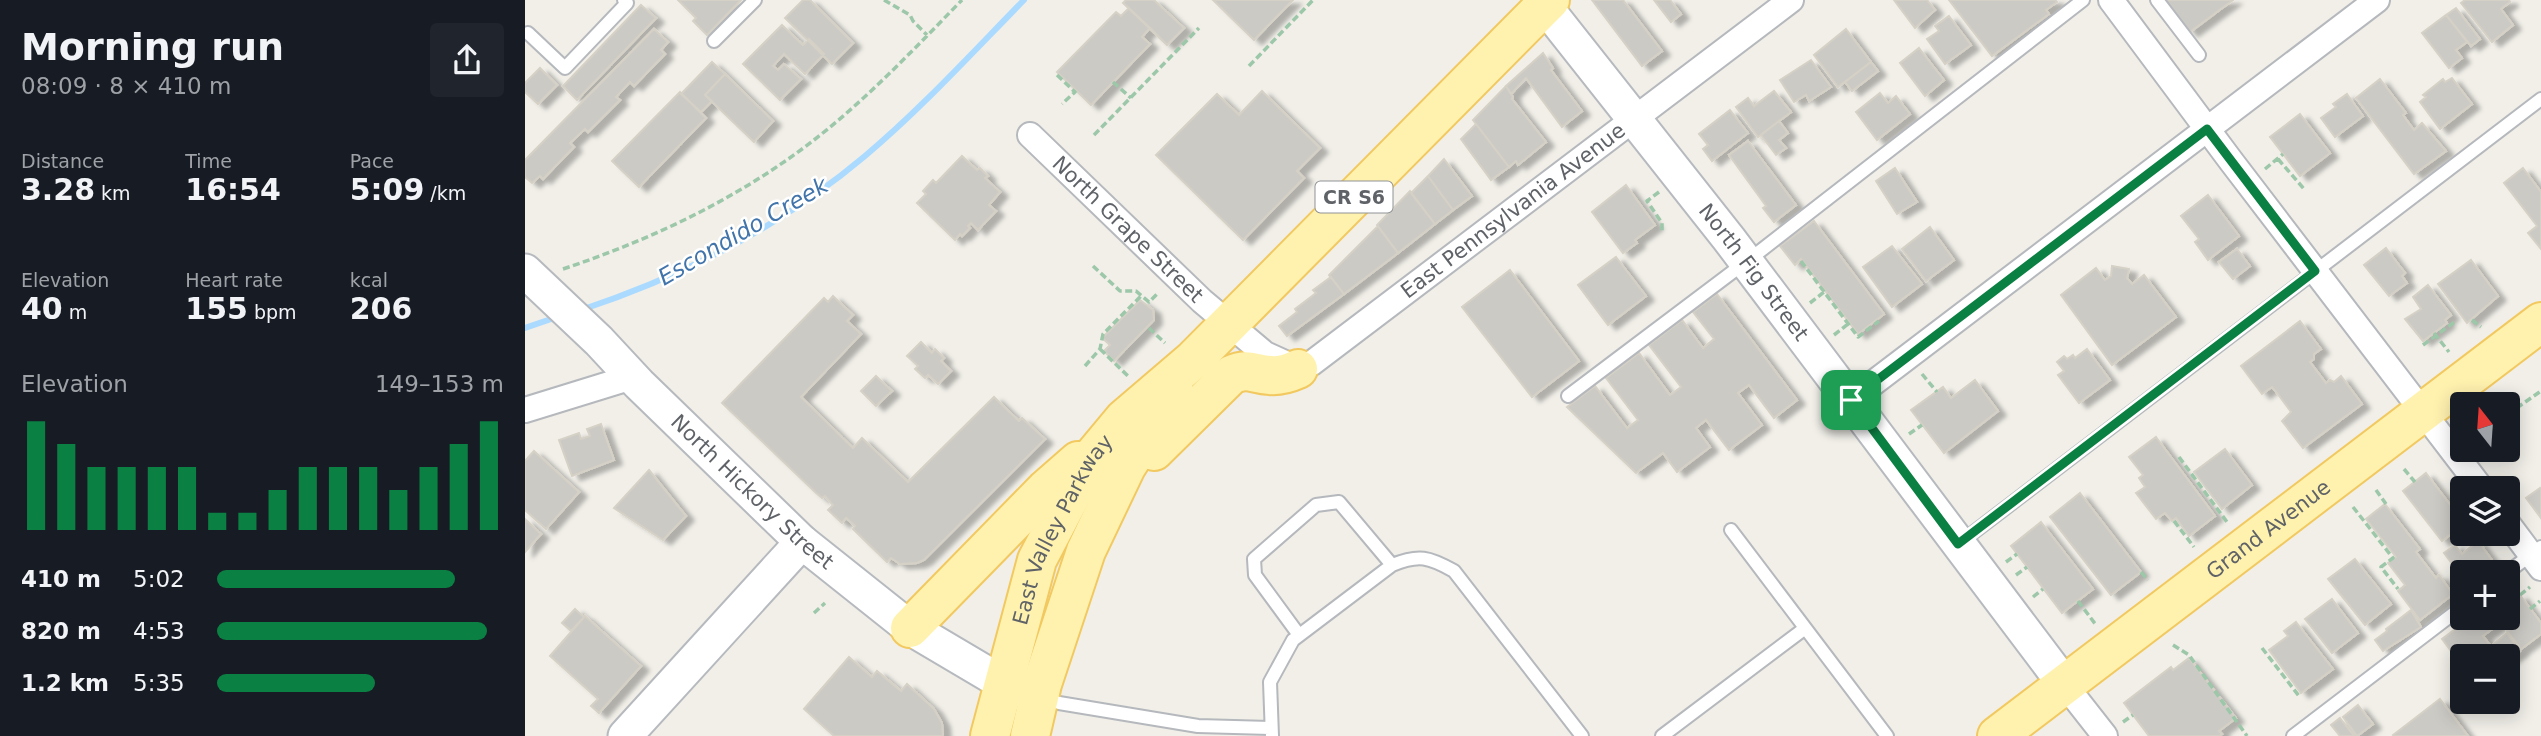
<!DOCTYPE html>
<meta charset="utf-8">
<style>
body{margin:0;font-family:"DejaVu Sans",sans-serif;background:#20242c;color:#f1f3f6;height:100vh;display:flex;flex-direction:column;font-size:26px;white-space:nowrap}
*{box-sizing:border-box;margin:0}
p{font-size:23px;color:#9ea1a6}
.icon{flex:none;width:38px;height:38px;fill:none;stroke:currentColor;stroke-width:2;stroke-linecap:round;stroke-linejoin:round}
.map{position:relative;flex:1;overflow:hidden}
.side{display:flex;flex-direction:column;background:#171b24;width:525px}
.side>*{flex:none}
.needle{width:46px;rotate:343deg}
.fabs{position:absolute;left:1925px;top:392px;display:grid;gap:14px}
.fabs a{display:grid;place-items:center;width:70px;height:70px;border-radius:7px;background:#171b24;box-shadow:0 4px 18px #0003;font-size:35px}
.pin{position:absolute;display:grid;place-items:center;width:60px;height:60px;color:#fff;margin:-30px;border-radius:14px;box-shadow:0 4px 10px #0006}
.round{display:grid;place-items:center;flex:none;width:74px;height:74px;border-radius:7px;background:#20242c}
.head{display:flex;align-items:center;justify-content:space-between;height:119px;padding:0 21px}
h1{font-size:38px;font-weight:600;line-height:52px}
.figures{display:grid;grid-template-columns:repeat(3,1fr);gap:10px;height:119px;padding:7px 21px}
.figures div{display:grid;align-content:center}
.figures b{font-size:30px;font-weight:600}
.figures small{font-size:19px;font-weight:400}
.figures p{font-size:19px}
.chart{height:196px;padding:14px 21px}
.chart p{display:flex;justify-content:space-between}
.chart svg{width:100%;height:126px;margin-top:7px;stroke:#0b8043;stroke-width:6}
ul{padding:0 21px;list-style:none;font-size:23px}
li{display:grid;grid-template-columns:112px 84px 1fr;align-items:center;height:52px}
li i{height:18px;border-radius:9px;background:#0b8043}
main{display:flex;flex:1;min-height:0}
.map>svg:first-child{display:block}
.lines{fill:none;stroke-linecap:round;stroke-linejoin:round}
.stream{stroke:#aadaff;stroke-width:6}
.building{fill:#cccac5;stroke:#d6d1c6;stroke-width:2;filter:url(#shadow)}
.lane-casing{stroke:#b5b8bc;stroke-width:16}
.street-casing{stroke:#b5b8bc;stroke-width:28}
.secondary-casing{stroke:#b6babf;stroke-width:37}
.primary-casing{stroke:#f2c960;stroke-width:42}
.path{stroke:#9cc7a9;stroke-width:3.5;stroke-dasharray:7 3.5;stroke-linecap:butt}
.lane{stroke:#fff;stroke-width:12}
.street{stroke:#fff;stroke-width:24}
.secondary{stroke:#fff;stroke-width:33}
.primary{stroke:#fff2af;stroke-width:38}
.route-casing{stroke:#fff;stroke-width:14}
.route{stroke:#0b8043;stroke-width:9}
.labels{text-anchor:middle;stroke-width:5;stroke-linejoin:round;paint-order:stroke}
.shield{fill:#fff;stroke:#8f9295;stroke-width:2}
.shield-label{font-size:19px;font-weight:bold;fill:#5f6368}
.street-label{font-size:21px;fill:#5f6368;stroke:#fff}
.water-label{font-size:23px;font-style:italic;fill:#4174aa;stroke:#fff}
</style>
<main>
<section class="side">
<div class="head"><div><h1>Morning run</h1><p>08:09 · 8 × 410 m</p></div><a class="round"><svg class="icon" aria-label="share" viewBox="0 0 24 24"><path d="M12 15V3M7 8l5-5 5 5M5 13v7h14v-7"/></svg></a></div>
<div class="figures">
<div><p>Distance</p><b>3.28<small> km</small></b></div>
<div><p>Time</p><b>16:54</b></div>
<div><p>Pace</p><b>5:09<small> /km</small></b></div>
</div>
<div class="figures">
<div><p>Elevation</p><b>40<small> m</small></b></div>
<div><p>Heart rate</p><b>155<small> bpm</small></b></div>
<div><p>kcal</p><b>206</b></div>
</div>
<div class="chart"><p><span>Elevation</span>149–153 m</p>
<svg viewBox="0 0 160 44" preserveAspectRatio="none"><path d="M5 44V6M15 44V14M25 44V22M35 44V22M45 44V22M55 44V22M65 44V38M75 44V38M85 44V30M95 44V22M105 44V22M115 44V22M125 44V30M135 44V22M145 44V14M155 44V6"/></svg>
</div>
<ul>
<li><b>410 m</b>5:02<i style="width:83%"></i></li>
<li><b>820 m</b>4:53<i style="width:94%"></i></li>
<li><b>1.2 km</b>5:35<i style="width:55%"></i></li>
</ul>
</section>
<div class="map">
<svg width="2016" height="736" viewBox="0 0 2016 736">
<defs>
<filter id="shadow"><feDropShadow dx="8" dy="4.5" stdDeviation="2" flood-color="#0004"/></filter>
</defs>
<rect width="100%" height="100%" fill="#f1efe8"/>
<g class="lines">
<path class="stream" d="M56,310C158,276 257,226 340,156C396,109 447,53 499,0
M0,328L32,317"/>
</g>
<path class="building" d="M153,0H216L182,35L168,21L171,18Z
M278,0H285L328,43L307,64L260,18Z
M601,0H629L659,28L642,45L598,3Z
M601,0H629L659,28L642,45L625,28L617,37L625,44L566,105L532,72L591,12L596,16L604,8L598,3Z
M688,0H768L729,40Z
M1067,0H1098L1137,51L1117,66Z
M1129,0H1145L1156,14L1146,22Z
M1369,0H1402L1410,10L1390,28Z
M1424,0H1530L1532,2L1521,10L1524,14L1467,56Z
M1640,0H1708L1665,32Z
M1940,0H1984L1985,2L1976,9L1988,25L1967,42L1936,3Z
M116,5L131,18L52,100L38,86Z
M604,8L625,28L617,37L625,44L566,105L532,72L591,12L596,16Z
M1931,8L1955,39L1946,46L1921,15Z
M1921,15L1942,42L1931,50L1937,58L1924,68L1897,33Z
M1424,16L1446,45L1420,64L1402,39L1414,31L1410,26Z
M257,25L278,45L284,39L299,54L280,74L259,54L248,66L253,70L259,64L276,79L255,100L218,64Z
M129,29L143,42L136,50L140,54L109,86L105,82L91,97L95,100L63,132L60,129L45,143L49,147L18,179L15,176L7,183L0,177V160Z
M1321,29L1346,62L1313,87L1289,55Z
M1394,48L1419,80L1400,96L1375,63Z
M1018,53L1028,68L1026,70L1057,111L1037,127L1001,78L986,94L981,86Z
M1286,60L1306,87L1284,101L1281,95L1269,102L1255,80Z
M187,62L200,74L180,95L187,101L176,112L156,94Z
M1346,62L1353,71L1327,91L1320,82Z
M15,68L32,85L13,104L0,92V83Z
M200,74L248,121L229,142L180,95Z
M1927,78L1947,104L1915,129L1895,102L1901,97L1898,95L1918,79L1920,82Z
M1855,79L1881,113L1878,115L1889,130L1897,123L1921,151L1889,174L1831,98Z
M981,86L988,97L987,99L1021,142L993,165L991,161L984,167L948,120Z
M737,91L795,148L772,171L779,178L718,240L631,155L692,94L714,115Z
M1249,91L1266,112L1233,137L1211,107L1223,98L1229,106Z
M155,92L181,118L114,187L87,161Z
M1355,93L1363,103L1371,96L1385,114L1352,140L1331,112Z
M1822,94L1838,116L1810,137L1796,118L1811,107L1808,104Z
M1205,110L1223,133L1187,161L1178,149L1183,145L1174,134Z
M1775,114L1805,153L1775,176L1745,137Z
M1254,121L1263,133L1254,140L1261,148L1251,155L1236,135Z
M951,124L984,167L966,180L936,139Z
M1223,141L1271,205L1249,222L1238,208L1241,206L1204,155Z
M437,156L452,170L455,168L463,176L460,178L475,192L464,205L471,211L453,230L446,223L443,226L445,228L437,236L435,234L430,240L392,203L401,194L398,191L408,180L411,183Z
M919,159L947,196L928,210L903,176Z
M1370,168L1392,202L1372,214L1351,181Z
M1998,168L2016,192V249L2003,233L2012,226L1979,183Z
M903,176L928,210L910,224L886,193Z
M1101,185L1130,225L1110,240L1112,243L1098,253L1067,212Z
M885,191L910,224L873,253L852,225Z
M1683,195L1714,236L1683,260L1670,242L1674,239L1656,216Z
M1289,221L1359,314L1333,334L1276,259L1270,265L1255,246Z
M853,226L873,253L819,294L804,275Z
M1405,227L1429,260L1401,281L1377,249Z
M1367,246L1397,284L1367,307L1338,267Z
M1861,248L1880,273L1877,276L1882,283L1864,296L1839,265Z
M1712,249L1725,266L1708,279L1694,262Z
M1091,257L1121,296L1083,325L1053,285Z
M1946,260L1973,296L1942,323L1913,284Z
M1587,266L1604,269L1602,278L1607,284L1619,275L1651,317L1587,365L1536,295L1571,268L1580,280L1586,276Z
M985,270L1054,361L1007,397L937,307Z
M806,277L819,294L762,336L754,326L772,312L770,309L791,293L788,290Z
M1903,285L1926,315L1920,320L1922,323L1898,341L1880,319L1896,309L1888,297Z
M1192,294L1272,400L1249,418L1224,385L1213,393L1237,425L1204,450L1181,420L1171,428L1185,447L1152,472L1138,453L1111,473L1042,407L1070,386L1102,428L1113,420L1081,378L1114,353L1145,395L1156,387L1124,345L1157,320L1178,348L1189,339L1168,312Z
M308,296L328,315L322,321L336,334L276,397L328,448L337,438L383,482L469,397L494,421L497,418L520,439L399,560L392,563L375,564L366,558L362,562L328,529L330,526L321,518L317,523L303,510L308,505L300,496L297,498L290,492L197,403L299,298L303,302Z
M615,300L628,310L629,320L589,361L579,351L585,345L577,338Z
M1775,321L1796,349L1789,354V359L1785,362L1801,383L1805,380L1809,382L1816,376L1837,404L1778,448L1757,421L1766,412L1752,393L1747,387L1737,394L1716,366Z
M396,342L407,353L410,349L419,358L416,361L426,371L413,384L403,375L400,378L390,369L393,366L382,356Z
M1562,349L1585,380L1554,403L1533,375L1539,371L1532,362L1539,356L1542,359L1548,355L1550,358Z
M351,376L367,391L351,406L336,391Z
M1450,380L1473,411L1419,453L1386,410L1418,387L1426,398Z
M76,424L89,460L47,476L34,440L54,433L56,439L65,436L62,429Z
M1631,437L1690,516L1664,536L1651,518L1647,521L1640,513L1631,519L1611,493L1620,487L1614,478L1618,475L1604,457Z
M1700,449L1727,485L1697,509L1669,472Z
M9,451L54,492L21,529L0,510V461Z
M124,470L161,516L138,540L89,508Z
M1901,473L1933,515L1927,519L1934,528L1917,541L1878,491Z
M2015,488L2016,490V518L2001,498Z
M1555,493L1616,572L1586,595L1525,517Z
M1860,504L1895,549L1891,552L1911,578L1914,575L1928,594L1895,620L1873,591L1880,585L1863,563L1871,557L1841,519Z
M0,519L16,534L0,552Z
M1516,522L1568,589L1537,613L1486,546Z
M1953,541L1967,560L1950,572H1937V577L1919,553L1930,545L1937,554Z
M1830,559L1866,604L1840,625L1803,579Z
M1995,595L2016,623V634L1996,649L1982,631L1991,625L1983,615V604Z
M1807,599L1833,633L1807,653L1780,619Z
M50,609L59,617L46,631L37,623Z
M1886,610L1896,627L1858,651L1850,640L1862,631L1861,629Z
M60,616L116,666L74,713L66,706L73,699L25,656Z
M1945,618H1982L1958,636L1966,646L1982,633L1995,651L1983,660V656H1937V666L1917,639Z
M1771,622L1808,669L1776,693L1744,650L1763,636L1759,631Z
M324,657L347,677L352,671L376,691L382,684L409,709L417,723L418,736H309L279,709Z
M1664,658L1711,718L1694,731L1697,734L1694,736H1624L1599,703L1646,667L1648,670Z
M1915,699L1943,736H1869L1868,735Z
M1833,705L1848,724L1832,736L1818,717Z
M1815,718L1829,736H1815L1806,725Z"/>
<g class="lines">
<g class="lane-casing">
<path id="lane" d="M1632,0L1674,55
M3,33L40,68L102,3L99,0
M189,41L230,0
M1043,396L1234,252L1558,0
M1206,530L1362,736
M1436,542L2016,99
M1983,572L2016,547
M774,635L730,575L729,559L791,505L814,502L867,565
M518,697L534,703L673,726L745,728
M747,736L745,682L768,640L867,565C894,554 904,557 929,571L1057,736
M1137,736L1279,629
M1768,736L1937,607"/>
</g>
<g class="street-casing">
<g id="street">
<path d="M1586,0L1706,161L1956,488"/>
<path id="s1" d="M505,135L677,301L740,354L773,369L787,363L1266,0"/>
<path d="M1326,400L1852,0"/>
<path d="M0,410L107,377"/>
<path d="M1983,524L2016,568"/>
<path d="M1540,685L1580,736"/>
</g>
</g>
<g class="secondary-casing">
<g id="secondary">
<path id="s2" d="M1015,0L1204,239L1540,685"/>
<path id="s3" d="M0,271L74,341L114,384L277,542L385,628L478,683L502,692"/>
<path d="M100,736L277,542"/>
</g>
</g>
<g class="primary-casing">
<g id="primary">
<path d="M629,451L706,375C724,367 727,374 745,375C755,376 764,373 773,369"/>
<path d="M385,628L521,489L553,461"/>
<path id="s4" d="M465,736L512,560L564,461L599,419L668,360L1025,0"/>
<path d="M505,736L517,684L561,551L601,467L649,392"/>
<path id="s5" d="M1472,736L2016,322"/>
</g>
</g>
<path class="path" d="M359,0L385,15L388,21L402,35
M724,66L788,0
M532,75L550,92L537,104
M588,82L606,98
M569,135L674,28
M1753,159L1780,190
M1740,169L1758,154
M1134,192L1122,201L1137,223V233
M1276,261L1333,337L1354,321
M568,266L595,291H611L624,302L634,292
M38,269C128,239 214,198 289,140C343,98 390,48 437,0
M1285,303L1299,292
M1947,320L1956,327
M624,328L640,343
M1909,333L1924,352
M1309,335L1323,324
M1898,345L1931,321
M575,349L604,377
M560,366L575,349L578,334L616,296
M1397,374L1412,392
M1983,414L2016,391
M1384,434L1397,425
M1654,457L1702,522
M1879,469L1890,482
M1851,490L1861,504
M1828,507L1868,558L1856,567L1873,589
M1649,521L1669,547
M1481,562L1492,554
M1616,572L1623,580
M1491,575L1502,567
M1995,595L2005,587
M1508,597L1518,589
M1553,601L1571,625
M2005,609L2015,601
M289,613L300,603
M1648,645L1664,655L1722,736
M1737,648L1774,696
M1598,722L1608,715"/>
<use href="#lane" class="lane"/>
<use href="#street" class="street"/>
<use href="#secondary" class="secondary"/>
<use href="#primary" class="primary"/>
</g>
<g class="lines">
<g class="route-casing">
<path id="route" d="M1682,129L1790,271L1433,544L1326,400Z"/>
</g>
<use href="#route" class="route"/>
</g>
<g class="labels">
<rect class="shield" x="790.5" y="181.5" width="77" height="31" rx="5"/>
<g class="shield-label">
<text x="829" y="204">CR S6</text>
</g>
<g class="street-label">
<text dy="7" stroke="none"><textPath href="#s1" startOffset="625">East Pennsylvania Avenue</textPath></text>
<text dy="7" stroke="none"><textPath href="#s1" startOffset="136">North Grape Street</textPath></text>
<text dy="7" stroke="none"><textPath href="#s2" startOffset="346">North Fig Street</textPath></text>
<text dy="7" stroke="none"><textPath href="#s3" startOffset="317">North Hickory Street</textPath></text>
<text dy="7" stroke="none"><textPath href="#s5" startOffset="341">Grand Avenue</textPath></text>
<text dy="7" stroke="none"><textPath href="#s4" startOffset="220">East Valley Parkway</textPath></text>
</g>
<g class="water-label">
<text transform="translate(218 231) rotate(-30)" y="8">Escondido Creek</text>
</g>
</g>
</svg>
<div class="fabs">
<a><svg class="needle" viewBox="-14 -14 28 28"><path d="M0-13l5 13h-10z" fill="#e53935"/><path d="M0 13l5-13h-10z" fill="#9ea1a6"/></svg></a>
<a><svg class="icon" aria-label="layers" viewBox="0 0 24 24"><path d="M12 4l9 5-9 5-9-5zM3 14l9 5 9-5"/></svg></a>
<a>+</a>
<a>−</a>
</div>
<div class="pin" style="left:1326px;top:400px;background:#1e9e55"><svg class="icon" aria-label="arrive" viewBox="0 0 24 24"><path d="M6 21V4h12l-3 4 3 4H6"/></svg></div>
</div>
</main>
